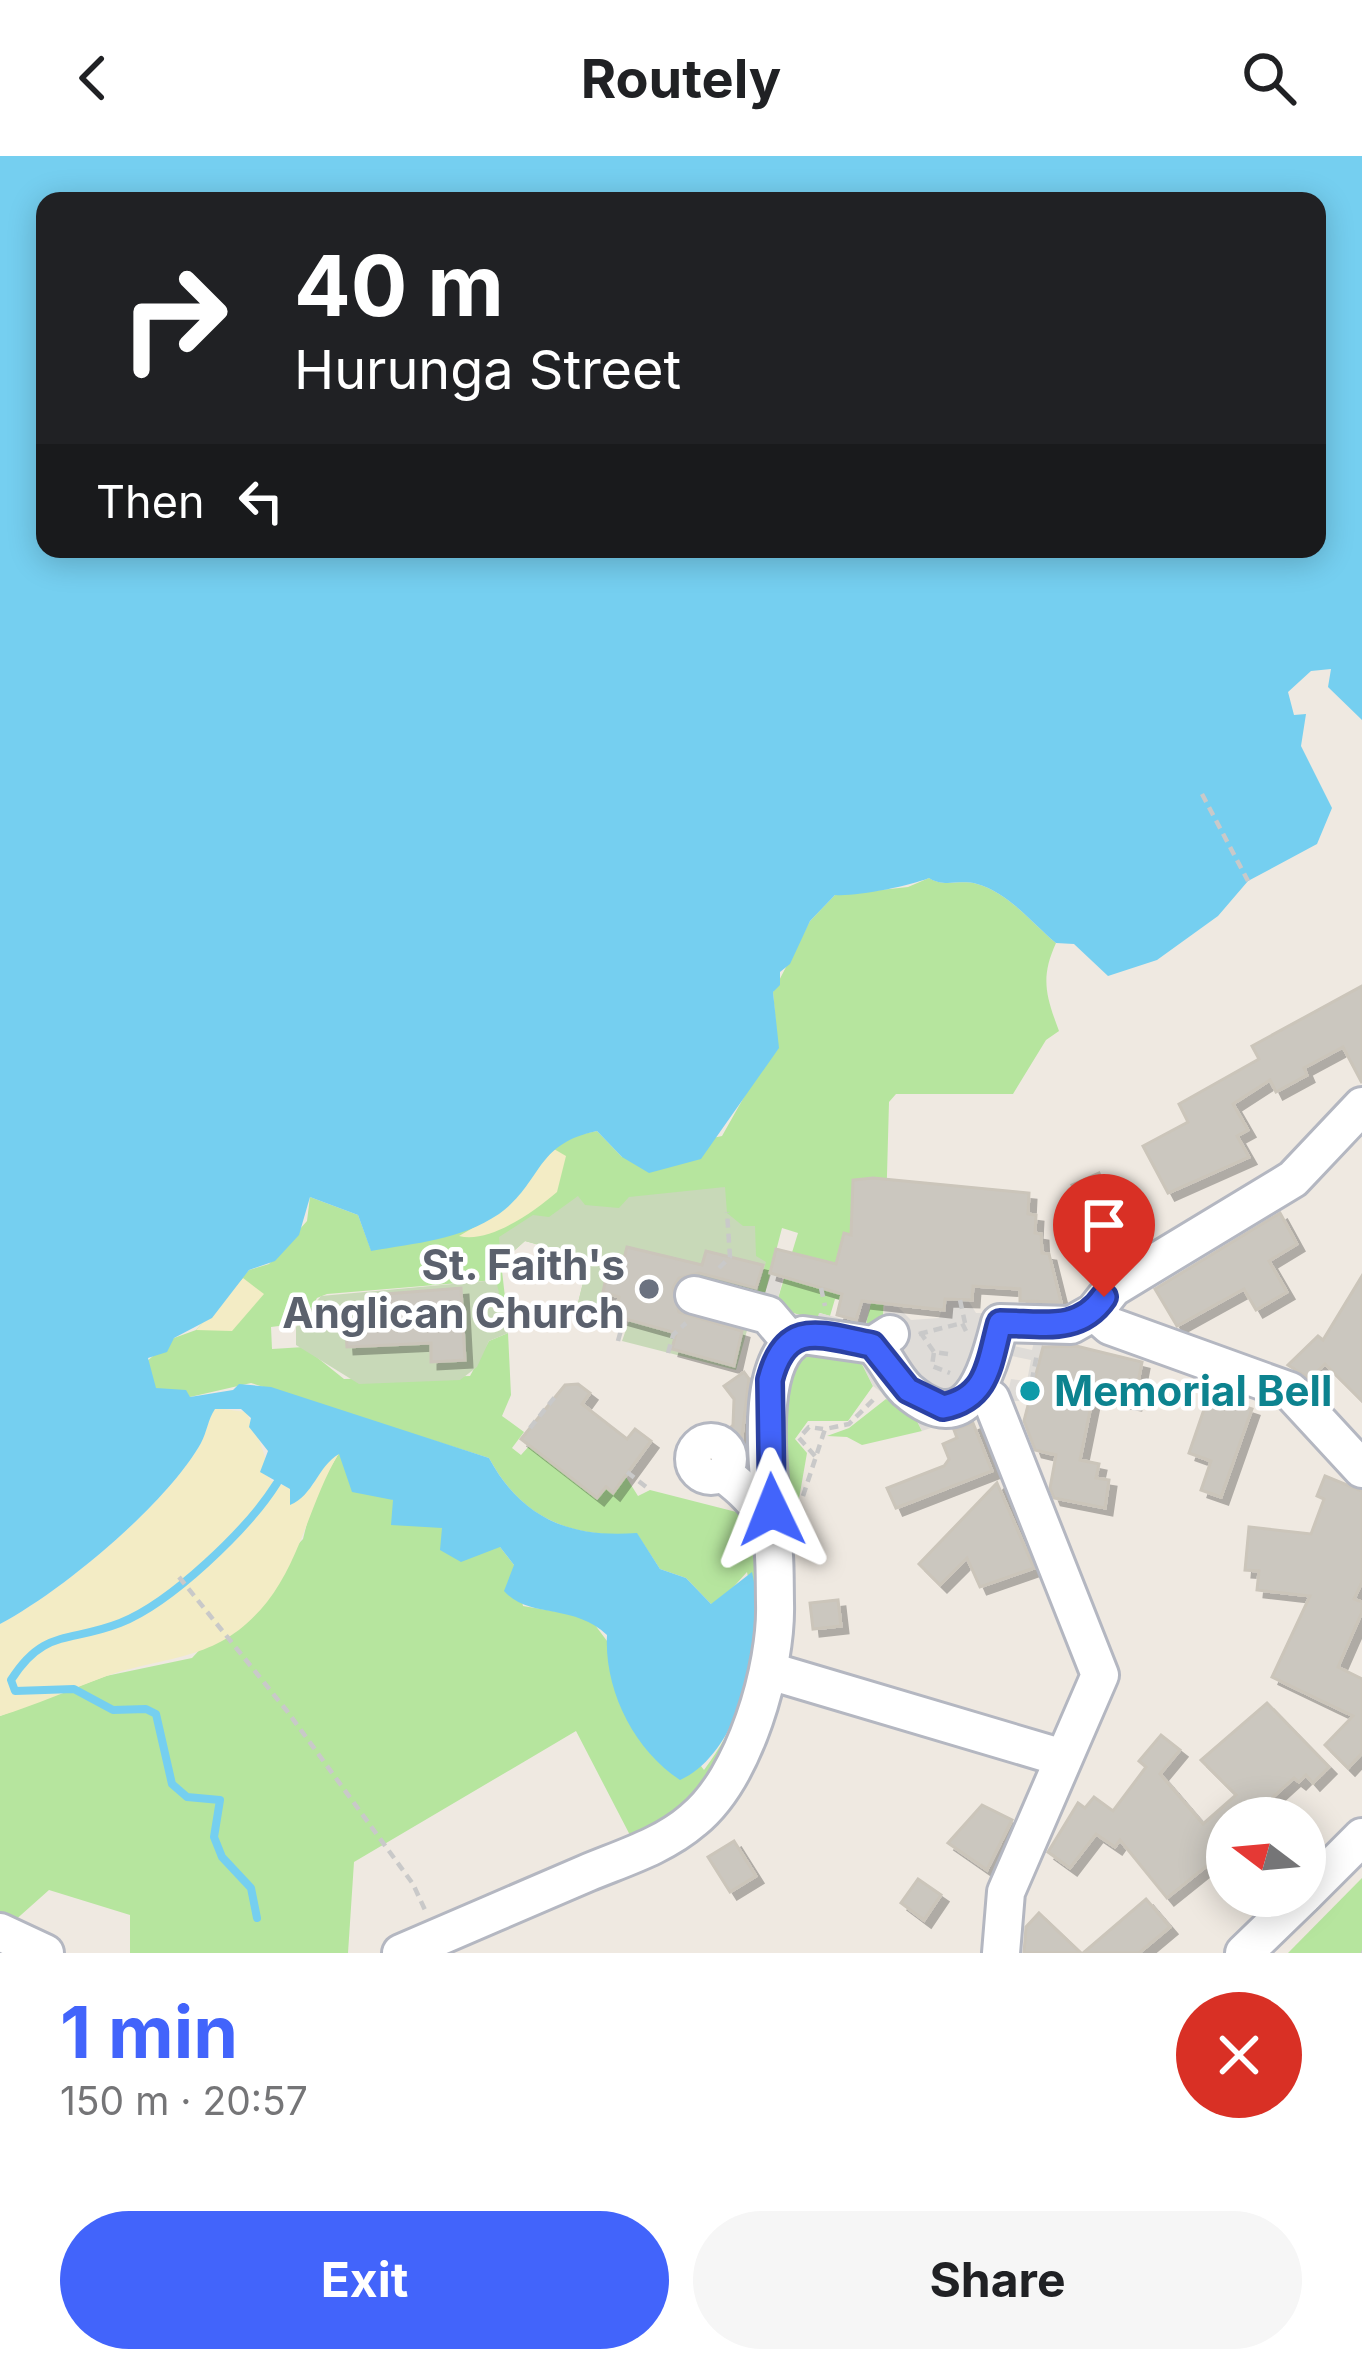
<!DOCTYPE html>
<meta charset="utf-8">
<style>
:root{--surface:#fff;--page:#f6f6f6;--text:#202124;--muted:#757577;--accent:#4264fb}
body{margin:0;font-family:Inter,sans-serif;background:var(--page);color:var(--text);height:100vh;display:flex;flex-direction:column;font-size:45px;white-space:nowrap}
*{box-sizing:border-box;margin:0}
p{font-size:39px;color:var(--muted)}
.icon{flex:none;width:66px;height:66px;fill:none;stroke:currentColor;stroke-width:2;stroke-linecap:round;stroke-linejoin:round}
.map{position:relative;height:1797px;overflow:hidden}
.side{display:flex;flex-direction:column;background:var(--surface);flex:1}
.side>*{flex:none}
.guide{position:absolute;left:36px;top:36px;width:1290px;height:366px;border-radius:24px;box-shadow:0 6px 30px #0003;background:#202124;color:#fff;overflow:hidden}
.needle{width:78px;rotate:286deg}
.tools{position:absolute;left:1206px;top:1641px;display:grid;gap:24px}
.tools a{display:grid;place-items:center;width:120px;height:120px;border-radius:50%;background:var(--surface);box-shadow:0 6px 30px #0003;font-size:60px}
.pin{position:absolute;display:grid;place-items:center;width:102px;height:102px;color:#fff;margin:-123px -51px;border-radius:50% 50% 50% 0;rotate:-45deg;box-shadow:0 0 12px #0007}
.pin .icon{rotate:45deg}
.me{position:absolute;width:132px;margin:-66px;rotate:358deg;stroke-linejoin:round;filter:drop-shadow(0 0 9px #0008)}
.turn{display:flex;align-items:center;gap:42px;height:252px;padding:0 60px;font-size:54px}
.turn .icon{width:156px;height:156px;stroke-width:2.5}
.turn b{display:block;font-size:84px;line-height:102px}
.then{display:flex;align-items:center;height:114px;padding:0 60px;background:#0003;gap:24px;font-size:45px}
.round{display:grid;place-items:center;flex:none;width:126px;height:126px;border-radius:63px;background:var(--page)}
.overview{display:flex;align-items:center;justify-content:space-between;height:204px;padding:0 60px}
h1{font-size:72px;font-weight:700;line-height:90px;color:var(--accent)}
.action{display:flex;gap:24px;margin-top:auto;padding:24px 60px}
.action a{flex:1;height:138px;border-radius:72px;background:var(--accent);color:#fff;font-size:48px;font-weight:700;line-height:138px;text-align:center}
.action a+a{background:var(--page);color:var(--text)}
header{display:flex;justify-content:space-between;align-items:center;height:156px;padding:0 60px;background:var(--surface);font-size:54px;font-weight:700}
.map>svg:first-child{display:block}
.green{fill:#b6e59e}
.sand{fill:#f3ecc5}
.cemetery{fill:#c8d9b8}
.plaza{fill:#dfdcd8}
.water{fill:#75cff0;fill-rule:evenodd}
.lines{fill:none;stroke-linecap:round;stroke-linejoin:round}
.stream{stroke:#75cff0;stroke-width:8}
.building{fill:#cbc7bf;stroke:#cbc5ba;stroke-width:3;filter:url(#shadow)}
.minor-casing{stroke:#b4b7c1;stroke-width:42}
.path{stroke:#c9c9c9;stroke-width:4.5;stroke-dasharray:9 6;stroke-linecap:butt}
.minor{stroke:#fff;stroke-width:36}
.route-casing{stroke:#2b41a3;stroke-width:30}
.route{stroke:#4264fb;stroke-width:21}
.worship-dot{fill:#6b7280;stroke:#fff;stroke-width:4.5}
.culture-dot{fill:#0f9aa8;stroke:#fff;stroke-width:4.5}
.labels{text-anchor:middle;stroke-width:9;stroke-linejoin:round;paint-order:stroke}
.worship-label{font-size:42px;font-weight:bold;fill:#5b616d;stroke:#fff;text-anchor:end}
.culture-label{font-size:42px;font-weight:bold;fill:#0d838f;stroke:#fff;text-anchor:start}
</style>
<header><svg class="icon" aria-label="back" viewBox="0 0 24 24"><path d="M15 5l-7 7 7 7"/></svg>Routely<svg class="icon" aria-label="search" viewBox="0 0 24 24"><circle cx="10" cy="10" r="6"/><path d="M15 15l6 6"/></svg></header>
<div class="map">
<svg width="1362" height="1797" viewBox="0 0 1362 1797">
<defs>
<filter id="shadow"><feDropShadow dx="7" dy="7" stdDeviation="0" flood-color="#0004"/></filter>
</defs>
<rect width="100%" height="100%" fill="#efe9e1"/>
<g class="green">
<path d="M929,722C945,732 959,723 977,728C1009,737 1032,767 1056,787C1040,822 1046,840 1059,875L1046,884L1013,938H896L889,946L883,1165L866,1168L871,1146L844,1078L836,1108L801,1099L817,1131L849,1134L846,1145L835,1143L830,1160L820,1157L818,1164L775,1152L798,1077L782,1072L762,1149L754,1148L765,1106L627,1092L622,1110L603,1109L601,1156L577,1151L589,1103L525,1085L501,1106L507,1159L497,1149L495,1124L327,1138L317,1142L303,1167L271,1171L272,1193L304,1191L344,1223L470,1220L489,1185L508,1177L511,1239L502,1260L524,1276L512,1292L521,1299L530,1289L614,1336L626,1321L638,1340L650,1334L752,1360L765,1500L704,1640L632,1683L576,1575L354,1706L348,1797H130V1759L49,1734L12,1767L0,1765V1560L106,1520L192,1502L303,1383L314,1339L339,1297L393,1344L442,1372L500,1391L514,1409L523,1450L589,1461L704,1614C749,1554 764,1487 747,1416L719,1447L711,1448L686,1422L660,1413L637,1378C570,1382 522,1363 489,1302L251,1227L190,1241L155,1232L146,1206L174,1182L196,1174L249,1114L269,1108L307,1065L310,1041L358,1059L371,1094L502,1055L563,982L597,975L622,1001L722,980L757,918L778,893L773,836L810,765L835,739L908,731Z"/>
<polygon points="804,1196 860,1204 873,1230 848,1265 808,1265 795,1283 807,1297 794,1371 785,1378 780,1233"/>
<polygon points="886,1243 915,1261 922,1275 862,1289 847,1281 827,1280 849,1272"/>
<polygon points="1362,1722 1362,1797 1288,1797"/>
</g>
<g class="sand">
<path d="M554,993L566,1000L557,1036C534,1056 489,1088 459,1080L502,1055Z"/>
<polygon points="243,1122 264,1138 232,1175 196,1174"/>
<path d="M215,1252L246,1256C257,1278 266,1297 270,1324L291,1333L313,1329L323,1307L339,1297C310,1345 302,1401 267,1446C218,1507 169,1498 104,1521C69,1534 36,1549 0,1560V1468C61,1436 167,1348 201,1287C207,1276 208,1263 215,1252Z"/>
</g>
<g class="cemetery">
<polygon points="725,1031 727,1057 743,1070 755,1070 756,1100 766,1106 736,1214 622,1185 629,1165 666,1174 669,1165 687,1159 696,1125 681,1118 684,1105 627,1092 622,1110 610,1109 601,1156 577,1151 589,1102 525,1085 501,1106 499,1081 533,1059 549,1061 578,1040 585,1049 619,1052 629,1041"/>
<polygon points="496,1124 508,1177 489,1185 477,1211 460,1224 359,1228 296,1189 296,1171 321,1140"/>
</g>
<polygon class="plaza" points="771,1118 783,1121 776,1152 817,1164 819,1157 859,1167 862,1145 871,1146 866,1168 876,1168 884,1163 885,1139 897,1140 897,1150 911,1164 939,1162 945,1143 968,1144 976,1157 1022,1158 1009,1189 1032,1194 1035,1182 1044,1184 1035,1245 1006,1245 1011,1223 1027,1225 1031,1204 1007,1199 998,1241 978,1256 922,1275 915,1261 873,1230 860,1204 814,1193 755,1224 764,1192 762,1149"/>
<path class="water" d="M0,0H1362V564L1328,531L1331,513L1311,515L1288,536L1294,559L1306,558L1301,590L1332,652L1317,688L1248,725L1218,760L1157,804L1108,820L1074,788L1056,787C1032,767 1009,737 977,728C959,723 944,732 929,722C910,730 854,741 835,739L810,765L790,808L780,816V829L773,836L779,892L701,1003L649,1017L622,1001L597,975C534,988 543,1026 499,1058C460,1084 416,1087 371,1095L358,1059L310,1041L299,1079L275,1105L249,1114L212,1162L174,1182L167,1196L148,1202L156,1232L186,1234L190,1241L233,1234L239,1228L271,1231L489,1302C522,1363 570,1382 637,1377L660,1413L686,1422L711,1448L752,1416C767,1478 743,1596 680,1624C634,1594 604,1534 607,1479C574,1447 529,1463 504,1435L514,1409L500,1391L461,1406L440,1394L442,1372L391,1369L393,1344L352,1336L339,1298C317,1311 314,1339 290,1349V1333L260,1316L268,1295L249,1271L251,1262L241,1253H215C208,1263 207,1276 201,1287C167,1348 61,1436 0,1468ZM45,45H1317V393H45Z"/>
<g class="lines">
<path class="stream" d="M257,1762L251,1732L222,1701L214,1681L220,1644L187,1641L172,1628L156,1558L146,1553L113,1554L74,1533L15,1535L11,1524C44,1472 69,1487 120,1467C171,1447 248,1373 277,1327"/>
</g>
<g class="building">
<polygon points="1362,830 1362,927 1343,891 1304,912 1307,919 1276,936 1270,924 1233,948 1248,974 1237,980 1249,1001 1168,1037 1143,990 1188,966 1179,948 1259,903 1252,890"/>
<polygon points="1099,1017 1118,1063 1091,1074 1072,1029"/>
<polygon points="873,1022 1029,1037 1028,1058 1036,1059 1035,1077 1041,1078 1042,1097 1049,1098 1061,1146 1020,1145 1020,1133 973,1130 972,1144 945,1143 944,1154 862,1145 856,1164 837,1159 842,1138 770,1117 776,1093 836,1108 844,1077 851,1079 853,1024"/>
<polygon points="1280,1057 1297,1088 1269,1105 1287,1136 1256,1154 1244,1133 1177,1170 1155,1133"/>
<polygon points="627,1091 702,1109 706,1095 763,1109 756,1132 699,1117 679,1122 673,1132 679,1156 742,1175 734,1210 672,1193 676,1177 615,1160 619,1141 603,1136 608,1113 622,1110"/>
<polygon points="1362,1120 1362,1245 1325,1208 1310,1223 1288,1209 1318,1180 1323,1184"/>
<polygon points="461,1132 465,1204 431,1206 431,1187 347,1191 345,1164 374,1160 373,1139"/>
<polygon points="1076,1190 1142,1206 1134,1247 1093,1240 1080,1304 1099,1308 1096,1322 1109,1324 1105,1352 1054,1342 1050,1332 1056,1299 1035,1294 1024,1265 1043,1191"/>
<polygon points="744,1216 749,1223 740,1297 721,1281 733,1269 734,1243 724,1230"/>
<polygon points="578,1228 590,1237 582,1248 627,1283 635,1273 651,1285 613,1337 606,1331 597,1342 521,1283 565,1229"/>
<polygon points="1209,1239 1252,1253 1221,1341 1201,1334 1211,1305 1189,1297"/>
<polygon points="973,1267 992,1315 896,1352 887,1332 944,1310 949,1303 943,1288 957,1282 954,1274"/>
<polygon points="1325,1320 1362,1335 1362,1426 1354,1443 1362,1446 1362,1456 1338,1511 1362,1523 1362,1597 1348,1612 1325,1589 1353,1560 1272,1521 1310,1440 1257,1434 1259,1415 1245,1414 1249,1371 1311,1378 1324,1343 1317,1340"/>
<polygon points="997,1327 1034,1412 980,1431 967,1402 940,1429 919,1408"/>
<polygon points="838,1444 841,1470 813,1473 810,1447"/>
<polygon points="1267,1547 1329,1611 1313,1627 1306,1619 1299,1626 1294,1622 1250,1662 1227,1662 1227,1719 1214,1704 1167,1742 1120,1684 1115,1691 1096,1678 1070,1712 1048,1696 1078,1647 1085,1652 1094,1641 1113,1655 1146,1611 1139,1605 1161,1579 1180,1594 1160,1618 1203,1668 1236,1639 1201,1604"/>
<polygon points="982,1649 1012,1664 987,1714 948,1687"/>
<polygon points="734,1685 756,1720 730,1736 708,1701"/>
<polygon points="918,1723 941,1739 924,1764 901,1747"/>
<polygon points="1146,1743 1170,1771 1139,1797 1083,1797"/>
<polygon points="1039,1757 1081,1797 1024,1797 1026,1771"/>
</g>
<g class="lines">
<g class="minor-casing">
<g id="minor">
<polyline points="694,1139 768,1159 790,1185"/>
<polyline points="1094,1156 1110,1170 1290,1235 1362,1313"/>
<path d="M873,1189C887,1202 893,1221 907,1234C970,1289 988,1212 1000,1167L1071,1169L1094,1156L1113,1132L1293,1023L1362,950"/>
<polyline points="991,1243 1100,1519 1006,1736 1001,1797"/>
<circle cx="711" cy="1303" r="17"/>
<path d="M773,1371C770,1321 750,1201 803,1179L873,1189L890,1178"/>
<polyline points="770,1515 1063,1602"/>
<polyline points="1305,1738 1362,1681"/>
<polyline points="0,1776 45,1797"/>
<path d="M401,1797C463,1770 525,1744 587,1717C623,1702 663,1690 693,1664C745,1622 777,1511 775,1447C774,1384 779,1359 725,1319"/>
<polyline points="1244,1797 1303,1740"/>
</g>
</g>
<g class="path">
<polyline points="1202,638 1248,725"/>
<polyline points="719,1112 730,1101 727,1056"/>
<polyline points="821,1132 825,1150"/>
<polyline points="960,1144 965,1167"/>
<polyline points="920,1176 934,1196"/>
<polyline points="919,1178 962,1167 966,1175"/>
<polyline points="618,1185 624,1163"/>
<polyline points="668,1197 673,1179 686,1167"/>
<polyline points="948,1198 934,1196 932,1210 950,1217"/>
<polyline points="1020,1227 1031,1229 1037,1198"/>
<polyline points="530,1272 558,1237"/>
<polyline points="815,1300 799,1282 809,1271 823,1273"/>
<polyline points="627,1316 650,1334"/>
<polyline points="803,1340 825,1273 849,1268 876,1241"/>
<polyline points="179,1421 287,1555 413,1728 425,1754"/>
<polyline points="1361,1797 1362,1797"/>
</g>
<use href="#minor" class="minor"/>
</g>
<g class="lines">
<g class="route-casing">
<path id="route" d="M772,1354L770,1224C786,1161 823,1180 872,1189L908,1234L943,1251C989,1242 989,1206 1000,1167C1040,1167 1079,1178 1104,1141"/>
</g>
<use href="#route" class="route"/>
</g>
<circle class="worship-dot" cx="649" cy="1133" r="12"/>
<circle class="culture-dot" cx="1030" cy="1235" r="12"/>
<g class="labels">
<g class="worship-label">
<text x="625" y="1124">St. Faith's<tspan x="625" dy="48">Anglican Church</tspan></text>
</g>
<g class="culture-label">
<text x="1054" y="1250">Memorial Bell</text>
</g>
</g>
</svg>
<div class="tools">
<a><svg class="needle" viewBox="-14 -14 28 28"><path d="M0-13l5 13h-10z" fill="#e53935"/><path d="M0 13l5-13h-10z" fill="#757577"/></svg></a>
</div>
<div class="pin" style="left:1104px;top:1141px;background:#d93025"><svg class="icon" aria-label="arrive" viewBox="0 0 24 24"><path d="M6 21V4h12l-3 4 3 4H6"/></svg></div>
<svg class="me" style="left:772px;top:1354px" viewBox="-20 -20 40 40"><path d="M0-17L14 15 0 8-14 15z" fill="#4264fb" stroke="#fff" stroke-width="4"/></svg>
<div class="guide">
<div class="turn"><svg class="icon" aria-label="right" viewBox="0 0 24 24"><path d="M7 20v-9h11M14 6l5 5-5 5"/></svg><div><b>40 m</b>Hurunga Street</div></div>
<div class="then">Then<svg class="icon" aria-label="left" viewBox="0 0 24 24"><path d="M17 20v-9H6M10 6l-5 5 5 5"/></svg></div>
</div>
</div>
<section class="side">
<div class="overview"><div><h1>1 min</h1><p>150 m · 20:57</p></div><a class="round" style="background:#d93025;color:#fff"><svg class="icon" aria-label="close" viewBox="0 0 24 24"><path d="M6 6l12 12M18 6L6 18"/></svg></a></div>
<div class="action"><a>Exit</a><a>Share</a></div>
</section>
